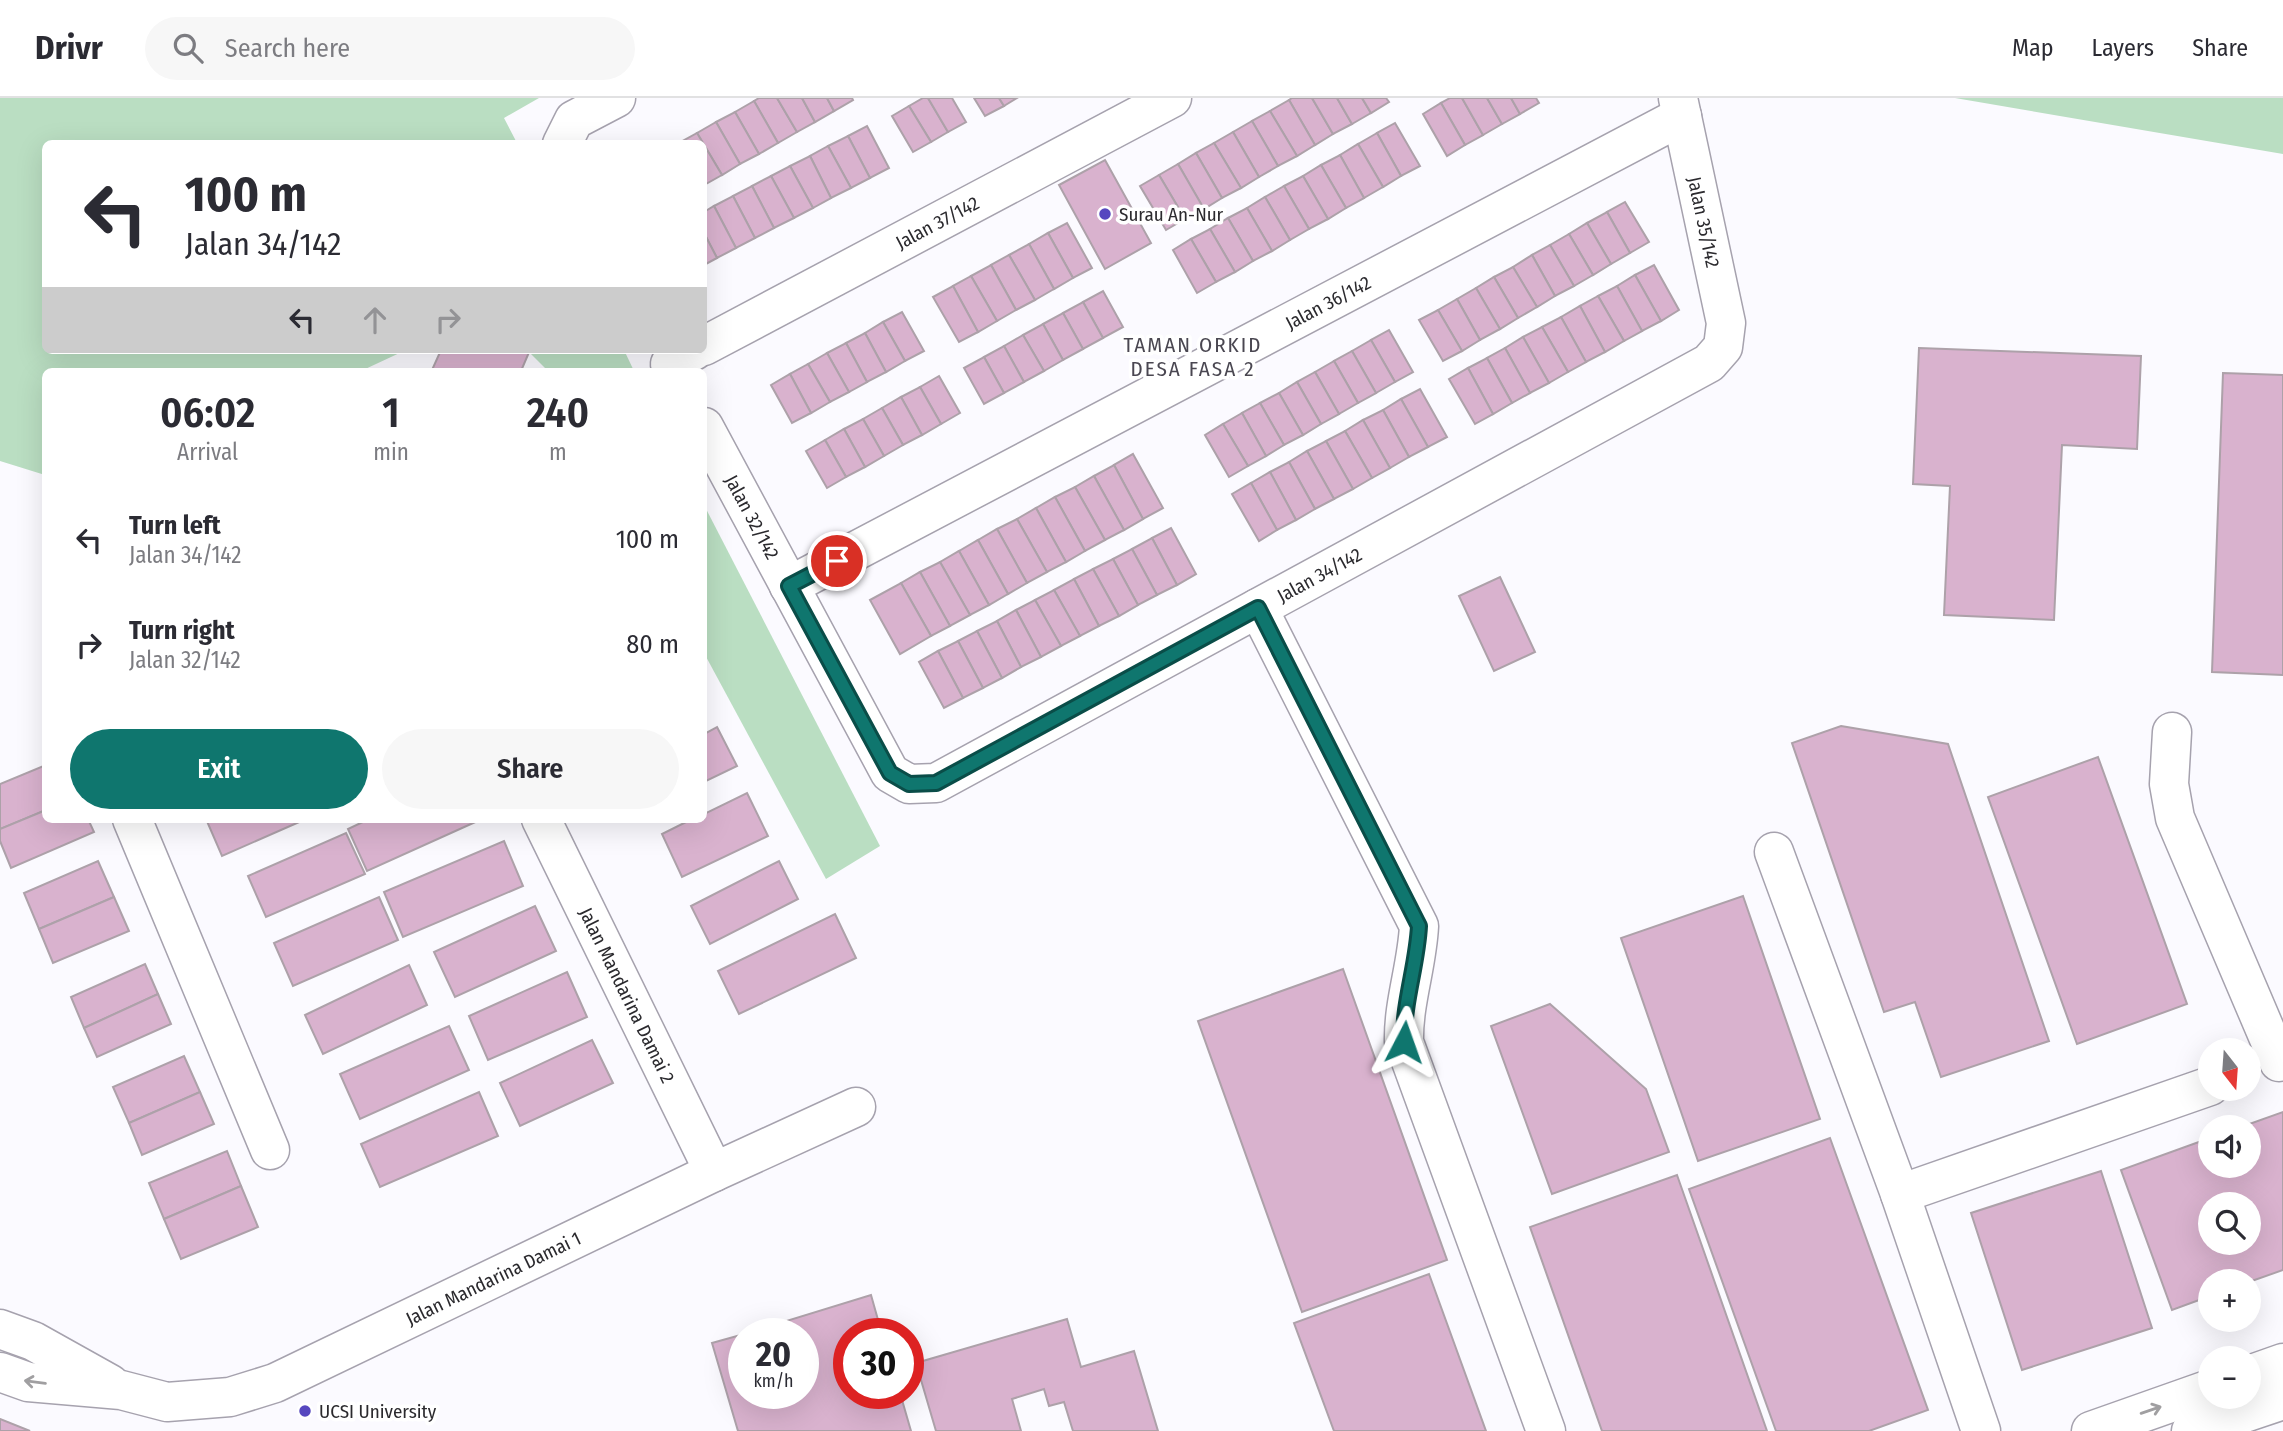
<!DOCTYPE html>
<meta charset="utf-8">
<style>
:root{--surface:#fff;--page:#f7f7f7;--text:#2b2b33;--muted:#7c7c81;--line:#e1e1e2;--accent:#0f766e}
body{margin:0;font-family:"Fira Sans Condensed",sans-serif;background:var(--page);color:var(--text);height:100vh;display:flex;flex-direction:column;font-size:26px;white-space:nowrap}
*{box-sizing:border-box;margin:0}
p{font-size:23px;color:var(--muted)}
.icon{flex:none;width:38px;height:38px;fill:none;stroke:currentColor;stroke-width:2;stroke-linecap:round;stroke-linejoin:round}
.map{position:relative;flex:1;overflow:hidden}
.side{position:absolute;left:42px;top:270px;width:665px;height:455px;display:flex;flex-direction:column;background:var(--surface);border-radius:10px;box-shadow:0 7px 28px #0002}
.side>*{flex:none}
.guide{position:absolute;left:42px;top:42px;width:665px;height:214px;border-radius:10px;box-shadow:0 7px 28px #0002;background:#fff;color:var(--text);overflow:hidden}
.needle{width:46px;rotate:163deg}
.controls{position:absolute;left:2198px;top:940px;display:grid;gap:14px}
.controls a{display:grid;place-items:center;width:63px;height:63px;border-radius:50%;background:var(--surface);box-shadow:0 7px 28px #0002;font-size:35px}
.speed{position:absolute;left:728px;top:1220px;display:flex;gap:14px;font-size:35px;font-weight:700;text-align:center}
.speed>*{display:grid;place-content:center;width:91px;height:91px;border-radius:50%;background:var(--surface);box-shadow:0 7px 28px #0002;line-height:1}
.speed small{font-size:18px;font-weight:400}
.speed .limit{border:10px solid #d22;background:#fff;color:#111}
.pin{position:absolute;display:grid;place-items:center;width:60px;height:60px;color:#fff;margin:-30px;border:4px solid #fff;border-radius:50%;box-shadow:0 2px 7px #0007}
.me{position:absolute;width:77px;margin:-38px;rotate:4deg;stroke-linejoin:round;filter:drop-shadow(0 0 5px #0008)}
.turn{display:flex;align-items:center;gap:24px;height:147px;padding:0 28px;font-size:32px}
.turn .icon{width:91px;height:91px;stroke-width:2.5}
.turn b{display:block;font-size:49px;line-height:60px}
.lanes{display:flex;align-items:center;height:66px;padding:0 28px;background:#0003;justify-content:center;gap:35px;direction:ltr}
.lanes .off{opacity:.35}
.eta{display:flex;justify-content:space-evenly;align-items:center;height:119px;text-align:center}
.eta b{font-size:42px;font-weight:600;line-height:49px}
.primary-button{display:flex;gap:14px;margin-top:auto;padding:14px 28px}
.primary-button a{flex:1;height:80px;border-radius:42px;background:var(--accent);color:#fff;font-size:28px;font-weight:600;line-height:80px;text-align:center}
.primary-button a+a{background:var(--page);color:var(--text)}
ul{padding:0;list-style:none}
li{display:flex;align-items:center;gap:21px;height:105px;padding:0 28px}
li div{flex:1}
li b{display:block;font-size:26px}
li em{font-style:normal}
header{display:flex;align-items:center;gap:42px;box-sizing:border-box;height:98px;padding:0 35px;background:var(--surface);border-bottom:2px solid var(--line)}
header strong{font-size:33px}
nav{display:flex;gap:38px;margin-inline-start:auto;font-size:24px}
.search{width:490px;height:63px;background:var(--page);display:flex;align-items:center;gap:18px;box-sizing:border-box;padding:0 24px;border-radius:38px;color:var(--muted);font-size:26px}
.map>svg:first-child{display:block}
.green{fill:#badec2}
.building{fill:#d9b2ce;stroke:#ada1a9;stroke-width:2;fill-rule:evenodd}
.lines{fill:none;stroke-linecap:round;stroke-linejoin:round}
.minor-casing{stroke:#a6a2ae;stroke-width:41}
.major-casing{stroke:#a6a2ae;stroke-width:41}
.highway-casing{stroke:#a6a2ae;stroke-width:41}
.minor{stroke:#fff;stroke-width:38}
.major{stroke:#fff;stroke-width:38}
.highway{stroke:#fff;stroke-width:38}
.oneway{stroke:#a09fa1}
.route-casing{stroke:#0a4d48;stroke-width:18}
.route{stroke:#0f766e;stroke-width:12}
.poi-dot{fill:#5647bf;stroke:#fff;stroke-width:2.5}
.labels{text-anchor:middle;stroke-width:7;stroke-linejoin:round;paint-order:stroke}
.poi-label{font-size:19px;fill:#2b2a2e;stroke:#fff;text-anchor:start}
.street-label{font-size:19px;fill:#2b2a2e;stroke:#fff}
.neighbourhood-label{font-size:21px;letter-spacing:2px;fill:#4a4751;stroke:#fff}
</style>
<header>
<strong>Drivr</strong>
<div class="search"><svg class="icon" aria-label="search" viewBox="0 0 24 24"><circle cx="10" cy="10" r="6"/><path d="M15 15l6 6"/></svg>Search here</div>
<nav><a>Map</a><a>Layers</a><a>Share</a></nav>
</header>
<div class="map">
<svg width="2283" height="1333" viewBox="0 0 2283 1333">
<rect width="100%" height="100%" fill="#fbfaff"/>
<g class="green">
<polygon points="0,0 539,0 504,20 517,45 46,46 46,252 406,252 361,273 46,273 45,377 0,363"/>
<polygon points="1955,0 2283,0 2283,56"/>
<polygon points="527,252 624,252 634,273 548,273"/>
<polygon points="704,407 880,748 826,781 704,555"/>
</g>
<g class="building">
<polygon points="759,0 777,0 797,34 778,45 754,3"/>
<polygon points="777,0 802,0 815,24 797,34"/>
<polygon points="802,0 827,0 834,13 815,24"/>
<polygon points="827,0 852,0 853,2 834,13"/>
<polygon points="923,0 928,0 948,34 931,44 909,8"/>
<polygon points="928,0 952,0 966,24 948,34"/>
<polygon points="974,0 999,0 1004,8 985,18"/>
<polygon points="999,0 1017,0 1004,8"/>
<polygon points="1292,0 1312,0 1333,36 1315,47 1289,2"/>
<polygon points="1312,0 1337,0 1352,26 1333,36"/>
<polygon points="1337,0 1362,0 1371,15 1352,26"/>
<polygon points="1362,0 1386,0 1389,4 1371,15"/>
<polygon points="1450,0 1462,0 1483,37 1465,47 1441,5"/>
<polygon points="1462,0 1487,0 1502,26 1483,37"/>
<polygon points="1487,0 1511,0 1520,16 1502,26"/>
<polygon points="1511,0 1536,0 1539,5 1520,16"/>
<polygon points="1289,2 1315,47 1297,58 1270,13"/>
<polygon points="754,3 778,45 759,56 735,14"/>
<polygon points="1441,5 1465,47 1447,58 1423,16"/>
<polygon points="909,8 931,44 913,54 892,18"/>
<polygon points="1270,13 1297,58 1278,68 1252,23"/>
<polygon points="735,14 759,56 740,66 716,24"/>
<polygon points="1252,23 1278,68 1259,79 1233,34"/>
<polygon points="716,24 740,66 722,77 697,35"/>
<polygon points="1395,25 1420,68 1401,78 1377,35"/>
<polygon points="867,28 889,70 870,80 848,38"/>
<polygon points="1233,34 1259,79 1241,90 1214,45"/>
<polygon points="697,35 722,77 704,87 704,46 679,45"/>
<polygon points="1377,35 1401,78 1383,89 1358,46"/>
<polygon points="848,38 870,80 851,90 828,48"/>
<polygon points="1214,45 1241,90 1222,100 1196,55"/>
<polygon points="1358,46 1383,89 1364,100 1340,57"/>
<polygon points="828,48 851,90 831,100 810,58"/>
<polygon points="1196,55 1222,100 1204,111 1178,66"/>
<polygon points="1340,57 1364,100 1346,110 1321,67"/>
<polygon points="810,58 831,100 813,110 790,68"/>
<polygon points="1105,62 1151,145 1105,171 1059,87"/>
<polygon points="1178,66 1204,111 1185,121 1159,77"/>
<polygon points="1321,67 1346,110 1328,121 1303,78"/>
<polygon points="790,68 813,110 794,120 771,78"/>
<polygon points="1159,77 1185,121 1166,132 1140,88"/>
<polygon points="771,78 794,120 774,130 752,88"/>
<polygon points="1303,78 1328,121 1309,131 1284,88"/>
<polygon points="752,88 774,130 755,140 733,98"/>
<polygon points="1284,88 1309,131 1290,142 1265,99"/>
<polygon points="733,98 755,140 736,150 714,108"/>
<polygon points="1265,99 1290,142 1272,153 1247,110"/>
<polygon points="1625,104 1649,144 1630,155 1607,114"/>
<polygon points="714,108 736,150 717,160 704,135 704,114"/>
<polygon points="1247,110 1272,153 1253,163 1228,120"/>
<polygon points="1607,114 1630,155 1611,166 1587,125"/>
<polygon points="1228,120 1253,163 1235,174 1210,131"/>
<polygon points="1067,125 1092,170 1073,180 1048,135"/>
<polygon points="1587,125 1611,166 1593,177 1569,136"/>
<polygon points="1210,131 1235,174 1216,184 1191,141"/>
<polygon points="704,135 717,160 704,167"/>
<polygon points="1048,135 1073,180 1054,191 1029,146"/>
<polygon points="1569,136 1593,177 1574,188 1550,147"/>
<polygon points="1191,141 1216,184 1197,195 1173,152"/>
<polygon points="1029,146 1054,191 1035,202 1009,157"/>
<polygon points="1550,147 1574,188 1555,198 1532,157"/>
<polygon points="1009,157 1035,202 1016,212 991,167"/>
<polygon points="1532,157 1555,198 1537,209 1513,169"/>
<polygon points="991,167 1016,212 997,223 971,178"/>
<polygon points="1654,167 1679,212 1661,223 1635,177"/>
<polygon points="1513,169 1537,209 1518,220 1494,179"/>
<polygon points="1635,177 1661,223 1642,233 1617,188"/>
<polygon points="971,178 997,223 978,234 953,188"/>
<polygon points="1494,179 1518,220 1500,231 1476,190"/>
<polygon points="953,188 978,234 959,244 933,199"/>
<polygon points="1617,188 1642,233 1624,243 1598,198"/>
<polygon points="1476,190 1500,231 1480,242 1457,201"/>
<polygon points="1103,193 1123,229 1103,240 1083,204"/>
<polygon points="1598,198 1624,243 1605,254 1580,208"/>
<polygon points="1457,201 1480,242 1462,253 1438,212"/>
<polygon points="1083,204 1103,240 1083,251 1063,215"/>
<polygon points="1580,208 1605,254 1586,264 1561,219"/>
<polygon points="1438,212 1462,253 1443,263 1419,222"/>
<polygon points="902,214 924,253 905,263 883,224"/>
<polygon points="1063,215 1083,251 1063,262 1043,226"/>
<polygon points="1561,219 1586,264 1568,274 1542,229"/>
<polygon points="883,224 905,263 886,274 865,235"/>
<polygon points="1043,226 1063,262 1044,273 1023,237"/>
<polygon points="1542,229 1568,274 1549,285 1523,239"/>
<polygon points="1389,232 1413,274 1395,284 1371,242"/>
<polygon points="865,235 886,274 867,284 846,245"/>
<polygon points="1023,237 1044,273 1024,284 1004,248"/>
<polygon points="1523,239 1549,285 1530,295 1505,250"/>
<polygon points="1371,242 1395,284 1376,295 1352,253"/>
<polygon points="846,245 867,284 849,294 827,255"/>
<polygon points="1004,248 1024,284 1004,295 984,259"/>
<polygon points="1505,250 1530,295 1512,305 1487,260"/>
<polygon points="1919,250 2141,258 2137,351 2062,347 2054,522 1944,517 1950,388 1913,386"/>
<polygon points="441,252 530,252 521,273 434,273 432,272"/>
<polygon points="1352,253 1376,295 1358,305 1334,263"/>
<polygon points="827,255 849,294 830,304 808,266"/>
<polygon points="984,259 1004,295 984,306 964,270"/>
<polygon points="1487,260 1512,305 1493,316 1468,270"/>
<polygon points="1334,263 1358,305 1339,316 1315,274"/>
<polygon points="808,266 830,304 811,315 790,276"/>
<polygon points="1468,270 1493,316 1475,326 1449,281"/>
<polygon points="1315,274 1339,316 1321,326 1297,284"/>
<polygon points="2223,275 2283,277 2283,577 2212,574"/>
<polygon points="790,276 811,315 792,325 771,287"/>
<polygon points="939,278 960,315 941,326 920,289"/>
<polygon points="1297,284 1321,326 1303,337 1279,295"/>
<polygon points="920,289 941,326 922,337 901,299"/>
<polygon points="1420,291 1447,339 1428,349 1401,301"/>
<polygon points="1279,295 1303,337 1284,347 1260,305"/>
<polygon points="901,299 922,337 903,347 882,310"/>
<polygon points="1401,301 1428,349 1409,359 1383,312"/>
<polygon points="1260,305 1284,347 1266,358 1242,315"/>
<polygon points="882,310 903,347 884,358 863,321"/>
<polygon points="1383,312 1409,359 1390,370 1363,322"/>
<polygon points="1242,315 1266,358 1248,368 1223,326"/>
<polygon points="863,321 884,358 865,369 844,331"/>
<polygon points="1363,322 1390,370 1372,380 1345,333"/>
<polygon points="1223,326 1248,368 1229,379 1205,337"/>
<polygon points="844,331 865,369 846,379 825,342"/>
<polygon points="1345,333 1372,380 1353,391 1326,343"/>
<polygon points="825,342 846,379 827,390 806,353"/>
<polygon points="1326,343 1353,391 1334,401 1307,353"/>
<polygon points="1307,353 1334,401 1315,411 1289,364"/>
<polygon points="1133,356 1163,410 1143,421 1114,367"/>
<polygon points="1289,364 1315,411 1296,422 1270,374"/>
<polygon points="1114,367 1143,421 1124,432 1094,378"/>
<polygon points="1270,374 1296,422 1277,432 1251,385"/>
<polygon points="1094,378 1124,432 1105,442 1075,389"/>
<polygon points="1251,385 1277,432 1259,443 1232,396"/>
<polygon points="1075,389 1105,442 1085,453 1055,399"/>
<polygon points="1055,399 1085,453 1066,464 1036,410"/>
<polygon points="1036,410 1066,464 1047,474 1017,421"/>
<polygon points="1017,421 1047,474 1027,485 997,431"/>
<polygon points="1171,430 1196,476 1177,487 1152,440"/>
<polygon points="997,431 1027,485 1008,496 978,442"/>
<polygon points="1152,440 1177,487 1157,497 1132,451"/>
<polygon points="978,442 1008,496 989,507 959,453"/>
<polygon points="1132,451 1157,497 1138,507 1113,461"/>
<polygon points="959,453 989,507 970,517 940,464"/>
<polygon points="1113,461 1138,507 1119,518 1093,471"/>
<polygon points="940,464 970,517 950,528 920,474"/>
<polygon points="1093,471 1119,518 1099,528 1074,481"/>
<polygon points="920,474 950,528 931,538 901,485"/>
<polygon points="1500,479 1535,554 1494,573 1459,498"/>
<polygon points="1074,481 1099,528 1080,538 1054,492"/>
<polygon points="901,485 931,538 900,556 870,502"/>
<polygon points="1054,492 1080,538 1061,548 1035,502"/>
<polygon points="1035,502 1061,548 1041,559 1016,512"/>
<polygon points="1016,512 1041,559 1021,569 997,523"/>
<polygon points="997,523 1021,569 1002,580 977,533"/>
<polygon points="977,533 1002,580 983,590 958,543"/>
<polygon points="958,543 983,590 963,600 938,553"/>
<polygon points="938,553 963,600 944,610 919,564"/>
<polygon points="1841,628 1948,646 2049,943 1941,979 1915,904 1884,914 1792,645"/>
<polygon points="717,629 737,668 704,684 704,636"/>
<polygon points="2098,659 2187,906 2077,946 1988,699"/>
<polygon points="46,667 46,712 0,731 0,686"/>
<polygon points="747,695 768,738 682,779 662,736 692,721 704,721 704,716"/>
<polygon points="46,712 46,721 88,721 94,734 11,770 0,743 0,731"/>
<polygon points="206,721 306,721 222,758"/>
<polygon points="369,721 482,721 367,773 348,731"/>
<polygon points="346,735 365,776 266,819 248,778"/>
<polygon points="504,743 523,788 403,839 384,794"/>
<polygon points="98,763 114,799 39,831 24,795"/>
<polygon points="779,763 798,801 710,846 691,808"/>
<polygon points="1743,798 1820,1021 1698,1063 1621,840"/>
<polygon points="114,799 129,833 53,865 39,831"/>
<polygon points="379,799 398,842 293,888 274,845"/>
<polygon points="535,808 556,853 455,899 434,854"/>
<polygon points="835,816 856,860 739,916 718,873"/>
<polygon points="145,866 158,896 84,930 71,899"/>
<polygon points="409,867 427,907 323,956 305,917"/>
<polygon points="1343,871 1447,1162 1302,1214 1198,923"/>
<polygon points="567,874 587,919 488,962 469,918"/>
<polygon points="158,896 171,926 97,959 84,930"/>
<polygon points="1550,906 1646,991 1669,1054 1552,1096 1491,928"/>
<polygon points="449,928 469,972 360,1021 340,976"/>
<polygon points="592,942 613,985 520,1028 500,985"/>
<polygon points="184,958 200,994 129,1025 113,989"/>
<polygon points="200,994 214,1026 142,1057 129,1025"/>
<polygon points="479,994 498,1038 380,1089 361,1046"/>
<path d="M2283,1014V1172L2249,1184L2210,1183V1198L2172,1212L2121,1072L2210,1040V1068H2249V1029H2241ZM2210,1106H2249V1144H2210Z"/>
<polygon points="1830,1040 1928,1312 1869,1333 1776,1333 1689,1091"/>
<polygon points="227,1053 241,1088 164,1121 149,1085"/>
<polygon points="2101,1073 2152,1230 2022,1272 1971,1115"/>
<polygon points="1677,1077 1767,1333 1602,1333 1530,1129"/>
<polygon points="241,1088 258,1129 181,1161 164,1121"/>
<polygon points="1429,1176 1486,1333 1334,1333 1294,1225"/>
<polygon points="871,1197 882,1236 849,1236 849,1295 900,1295 911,1333 738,1333 712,1245 744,1236 744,1295 803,1295 803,1236 744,1236"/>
<polygon points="1067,1221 1081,1269 1134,1253 1158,1333 1073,1333 1064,1304 1049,1308 1044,1291 1012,1301 1021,1333 936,1333 916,1265"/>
<polygon points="0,1321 30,1333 0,1333"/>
</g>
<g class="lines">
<g class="minor-casing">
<g id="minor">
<polyline points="562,46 574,22 616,0"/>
<path id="s1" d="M704,248L1172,0"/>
<polyline points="670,266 695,252"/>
<path id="s2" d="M704,329L890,675L909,686L936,685L1709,265L1723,249L1726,225L1678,0"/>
<path id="s3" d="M789,488L1682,18"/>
<path d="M1258,510L1419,828C1417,868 1403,905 1404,944L1546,1333"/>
<polyline points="2172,634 2169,686 2175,720 2279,964"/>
<polyline points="132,721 270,1052"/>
<path id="s4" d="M541,721L714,1074"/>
<polyline points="1774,754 1900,1096 1981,1333"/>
<polyline points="1900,1096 2210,988"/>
<polyline points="0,1231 33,1243 110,1286"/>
<path id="s5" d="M0,1274L28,1284L121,1292L167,1304L230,1299L275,1285L714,1074L856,1009"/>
</g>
</g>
<g class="major-casing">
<g id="major">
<polyline points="2249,1277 2283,1265"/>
<polyline points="2091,1333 2210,1291"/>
</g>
</g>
<g class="highway-casing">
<polyline id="highway" points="2191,1333 2283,1302"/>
</g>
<use href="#minor" class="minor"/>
<use href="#major" class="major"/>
<use href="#highway" class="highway"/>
</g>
<defs><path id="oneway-shaft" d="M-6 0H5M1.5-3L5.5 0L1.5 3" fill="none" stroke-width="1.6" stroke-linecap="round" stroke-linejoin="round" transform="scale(1.75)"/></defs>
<g class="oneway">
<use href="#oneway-shaft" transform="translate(35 1284) rotate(-173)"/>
<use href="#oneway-shaft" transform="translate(2151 1312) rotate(-19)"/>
</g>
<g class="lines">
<g class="route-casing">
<path id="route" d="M837,463L789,488L890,675L909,686L936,685L1258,510L1419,828C1417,867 1403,905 1404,944"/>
</g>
<use href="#route" class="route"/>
</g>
<g class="poi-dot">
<circle cx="1105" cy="116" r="7"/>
<circle cx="305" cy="1313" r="7"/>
</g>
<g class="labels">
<g class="poi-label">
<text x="1119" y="123">Surau An-Nur</text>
<text x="319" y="1320">UCSI University</text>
</g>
<g class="street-label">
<text dy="7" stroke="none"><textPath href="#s1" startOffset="264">Jalan 37/142</textPath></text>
<text transform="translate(1704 124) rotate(78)" y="7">Jalan 35/142</text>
<text dy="7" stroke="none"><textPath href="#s3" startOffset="609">Jalan 36/142</textPath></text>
<text dy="7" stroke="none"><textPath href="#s2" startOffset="102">Jalan 32/142</textPath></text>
<text dy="7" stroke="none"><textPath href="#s2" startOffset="878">Jalan 34/142</textPath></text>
<text dy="7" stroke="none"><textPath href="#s4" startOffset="196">Jalan Mandarina Damai 2</textPath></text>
<text dy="7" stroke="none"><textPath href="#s5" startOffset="523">Jalan Mandarina Damai 1</textPath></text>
</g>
<g class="neighbourhood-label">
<text x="1193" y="254">TAMAN ORKID<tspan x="1193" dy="24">DESA FASA 2</tspan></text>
</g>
</g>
</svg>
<div class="controls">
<a><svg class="needle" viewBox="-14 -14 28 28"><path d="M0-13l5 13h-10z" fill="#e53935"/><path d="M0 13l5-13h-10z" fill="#7c7c81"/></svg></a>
<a><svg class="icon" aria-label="sound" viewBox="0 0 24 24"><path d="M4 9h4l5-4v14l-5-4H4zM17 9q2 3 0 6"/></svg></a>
<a><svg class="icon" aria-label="search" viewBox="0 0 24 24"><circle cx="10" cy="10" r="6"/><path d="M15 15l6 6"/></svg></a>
<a>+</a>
<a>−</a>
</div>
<div class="speed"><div>20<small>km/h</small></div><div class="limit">30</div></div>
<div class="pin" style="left:837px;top:463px;background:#d93025"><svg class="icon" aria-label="arrive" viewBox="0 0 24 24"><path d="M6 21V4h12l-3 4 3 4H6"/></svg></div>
<svg class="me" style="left:1404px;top:944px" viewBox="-20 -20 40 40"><path d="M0-17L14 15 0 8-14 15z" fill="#0f766e" stroke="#fff" stroke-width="4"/></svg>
<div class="guide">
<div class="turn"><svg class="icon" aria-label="left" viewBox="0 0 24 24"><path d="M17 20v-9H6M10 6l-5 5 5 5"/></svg><div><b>100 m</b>Jalan 34/142</div></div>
<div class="lanes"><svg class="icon" aria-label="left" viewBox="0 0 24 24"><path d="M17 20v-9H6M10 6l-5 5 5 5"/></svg><svg class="icon off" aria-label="ahead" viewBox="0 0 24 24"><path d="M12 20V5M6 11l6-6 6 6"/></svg><svg class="icon off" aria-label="right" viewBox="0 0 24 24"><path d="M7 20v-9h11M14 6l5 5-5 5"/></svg></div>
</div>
<section class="side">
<div class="eta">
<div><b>06:02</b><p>Arrival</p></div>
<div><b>1</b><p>min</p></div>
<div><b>240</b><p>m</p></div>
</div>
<ul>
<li><svg class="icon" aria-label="left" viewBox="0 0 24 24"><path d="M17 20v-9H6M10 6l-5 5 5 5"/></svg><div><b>Turn left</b><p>Jalan 34/142</p></div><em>100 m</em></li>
<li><svg class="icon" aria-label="right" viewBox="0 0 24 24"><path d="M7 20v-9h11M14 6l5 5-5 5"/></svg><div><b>Turn right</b><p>Jalan 32/142</p></div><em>80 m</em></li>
</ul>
<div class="primary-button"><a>Exit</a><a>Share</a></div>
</section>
</div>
